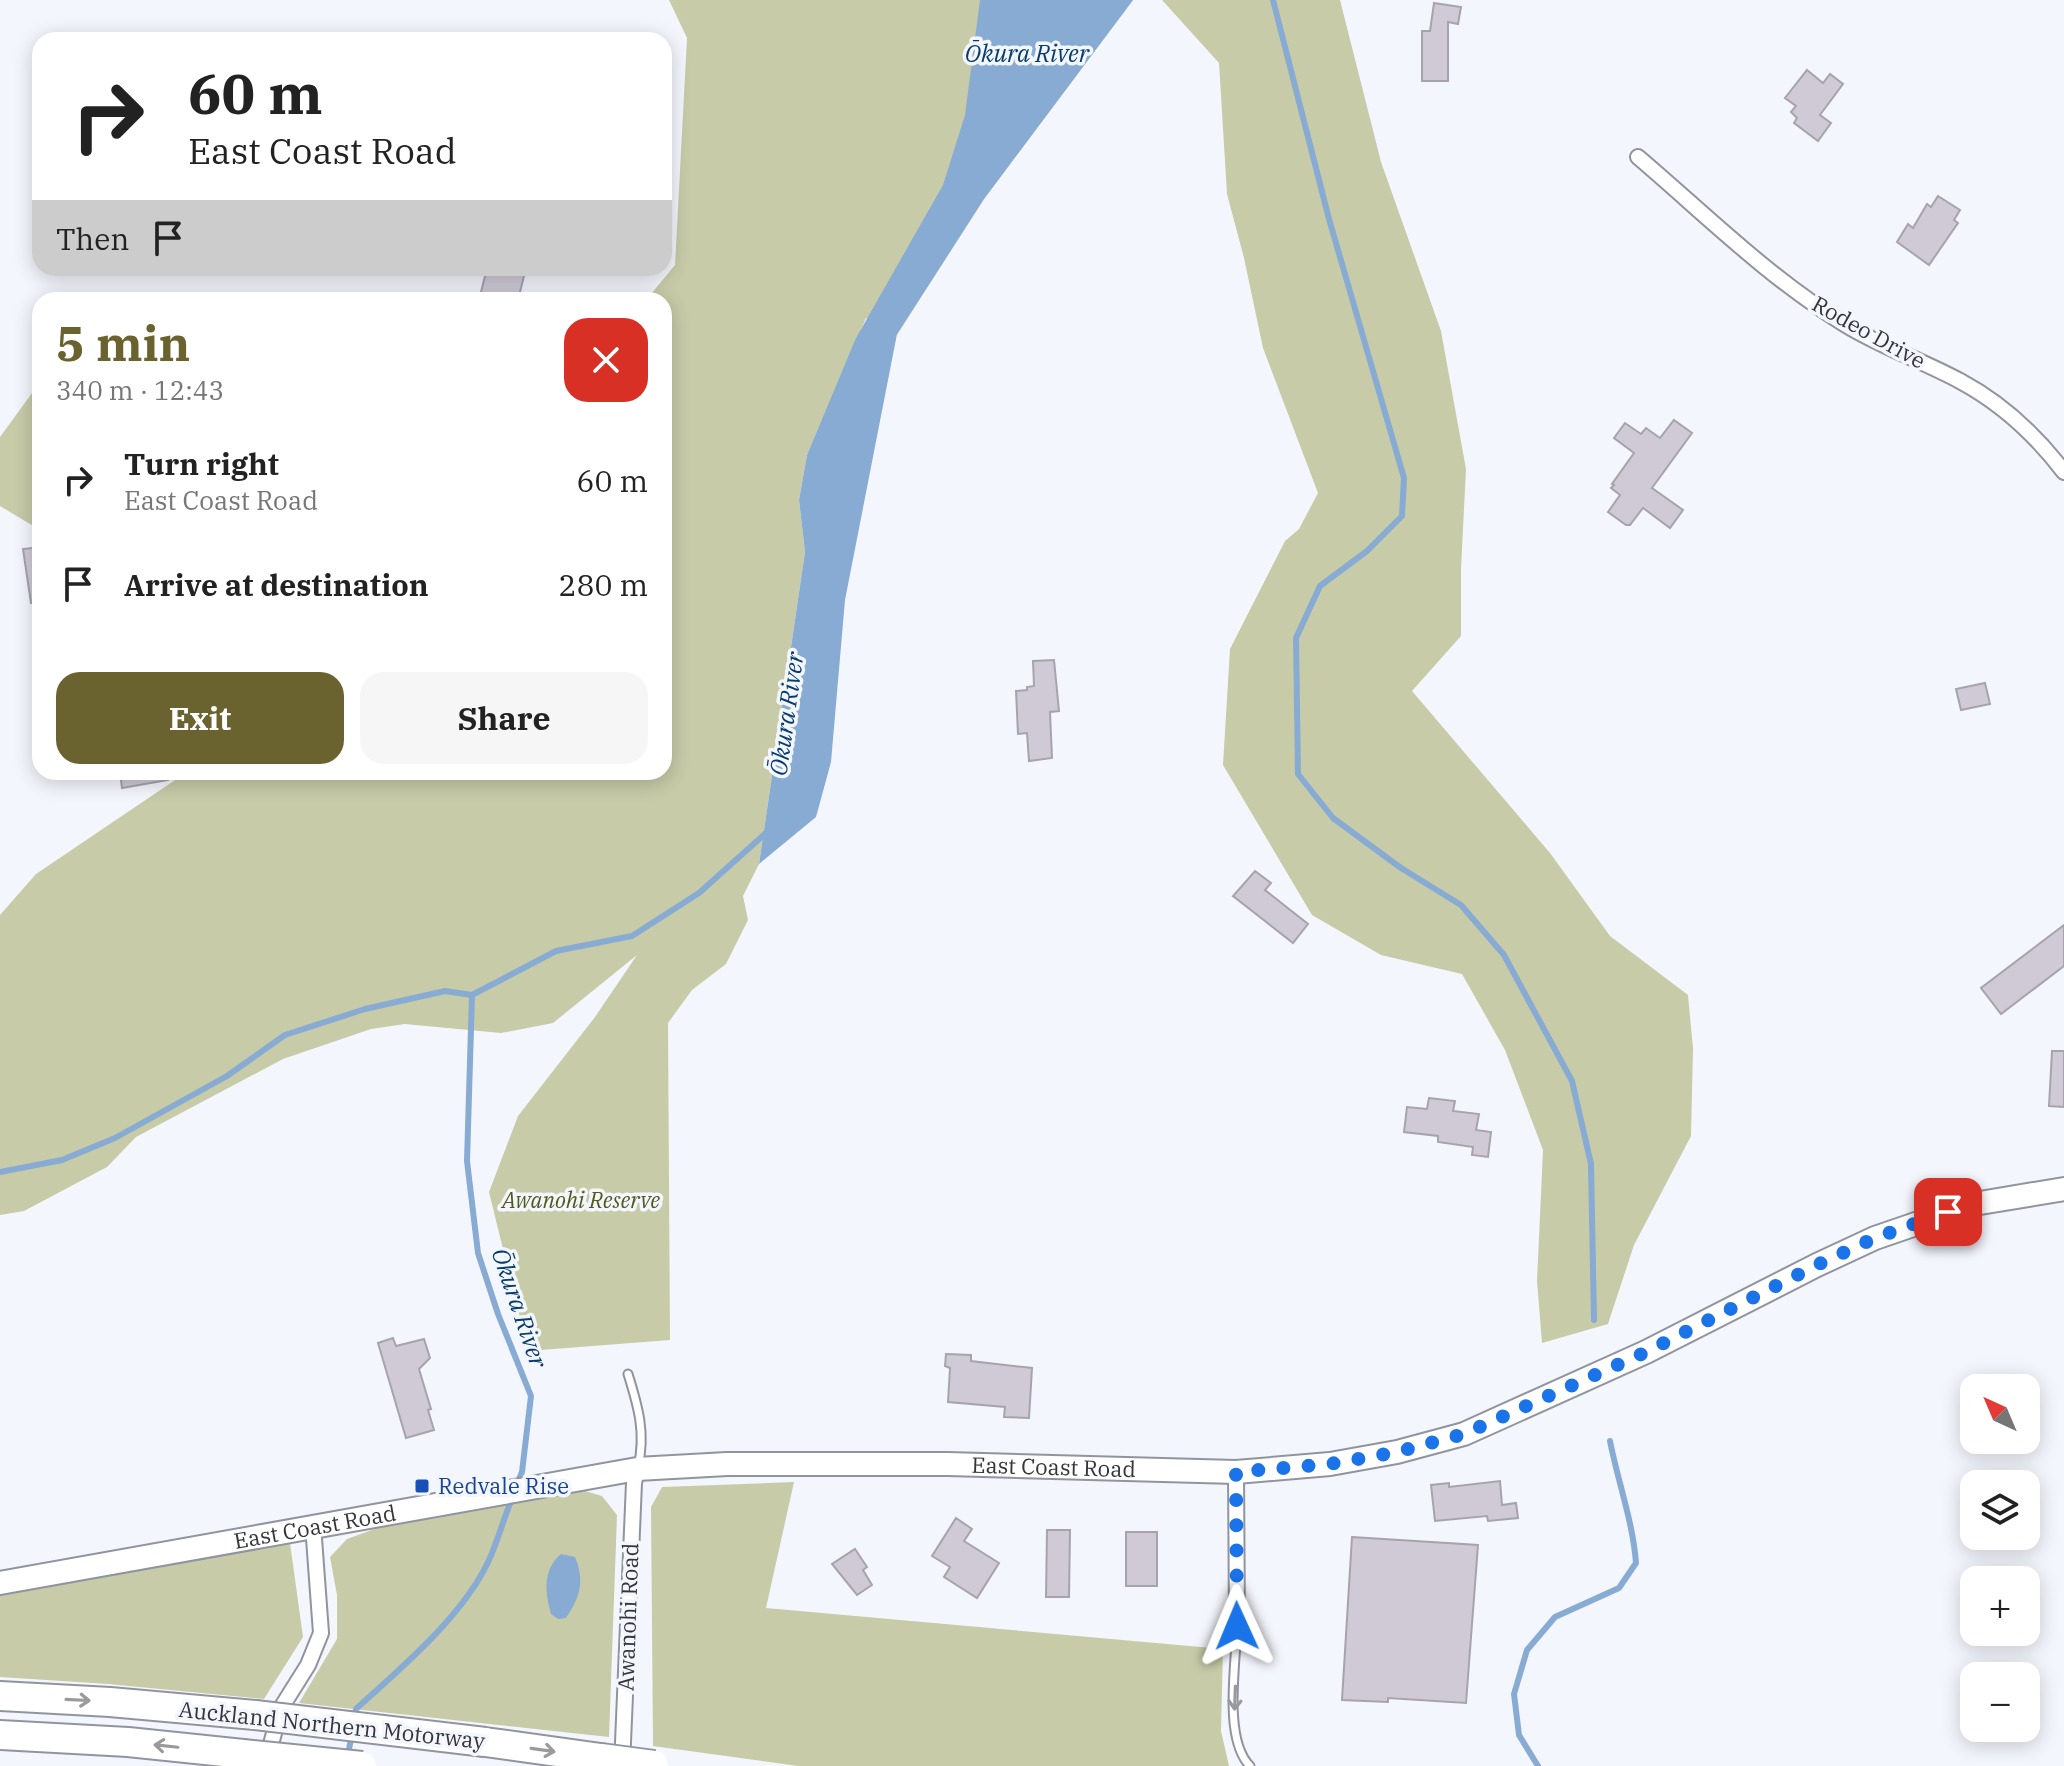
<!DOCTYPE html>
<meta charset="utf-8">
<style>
:root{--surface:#fff;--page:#f6f6f6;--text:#222;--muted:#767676;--accent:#6a6330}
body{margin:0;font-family:"IBM Plex Serif",serif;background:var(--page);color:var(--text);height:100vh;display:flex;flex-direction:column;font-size:30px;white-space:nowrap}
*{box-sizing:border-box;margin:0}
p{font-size:26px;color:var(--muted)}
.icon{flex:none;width:44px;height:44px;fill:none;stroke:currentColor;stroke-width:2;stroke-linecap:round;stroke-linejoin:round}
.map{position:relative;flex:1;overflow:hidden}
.drawer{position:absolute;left:32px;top:292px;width:640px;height:488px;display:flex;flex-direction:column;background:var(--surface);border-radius:24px;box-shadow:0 4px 20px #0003}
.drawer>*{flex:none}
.top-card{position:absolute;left:32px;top:32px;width:640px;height:244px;border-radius:24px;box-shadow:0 4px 20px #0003;background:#fff;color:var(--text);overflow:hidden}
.needle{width:52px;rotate:316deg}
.controls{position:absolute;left:1960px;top:1374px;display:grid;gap:16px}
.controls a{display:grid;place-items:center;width:80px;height:80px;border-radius:16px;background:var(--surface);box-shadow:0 4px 20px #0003;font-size:40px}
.pin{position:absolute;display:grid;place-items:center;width:68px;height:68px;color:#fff;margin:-34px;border-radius:16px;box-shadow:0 4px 12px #0006}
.me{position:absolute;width:88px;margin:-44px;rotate:359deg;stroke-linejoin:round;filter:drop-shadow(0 0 6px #0008)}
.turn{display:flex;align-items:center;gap:28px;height:168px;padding:0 24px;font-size:36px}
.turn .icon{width:104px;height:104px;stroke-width:2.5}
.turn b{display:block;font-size:56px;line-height:68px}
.then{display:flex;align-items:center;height:76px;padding:0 24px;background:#0003;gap:16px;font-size:30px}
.round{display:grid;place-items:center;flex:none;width:84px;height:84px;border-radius:24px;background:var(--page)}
.head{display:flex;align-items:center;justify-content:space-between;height:136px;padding:0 24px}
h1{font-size:48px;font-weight:800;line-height:60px;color:var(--accent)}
.primary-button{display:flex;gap:16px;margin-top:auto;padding:16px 24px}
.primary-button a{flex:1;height:92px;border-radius:24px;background:var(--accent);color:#fff;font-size:32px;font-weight:800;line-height:92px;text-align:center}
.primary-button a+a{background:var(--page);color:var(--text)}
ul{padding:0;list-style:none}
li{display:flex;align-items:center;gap:24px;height:104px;padding:0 24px}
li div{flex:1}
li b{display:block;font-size:30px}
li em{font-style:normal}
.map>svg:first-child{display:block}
.green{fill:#c7cba8}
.water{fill:#88abd4}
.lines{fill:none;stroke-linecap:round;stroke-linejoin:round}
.stream{stroke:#88abd4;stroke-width:6}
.building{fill:#cfcad6;stroke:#a7a3ae;stroke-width:2}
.lane-casing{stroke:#91949f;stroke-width:11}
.street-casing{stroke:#91949f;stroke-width:18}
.secondary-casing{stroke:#91949f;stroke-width:26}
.highway-casing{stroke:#91949f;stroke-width:32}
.lane{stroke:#fff;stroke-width:7}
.street{stroke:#fff;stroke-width:14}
.secondary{stroke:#fff;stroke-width:22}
.highway{stroke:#fff;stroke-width:28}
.highway-bridge-casing{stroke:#91949f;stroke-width:32;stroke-linecap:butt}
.highway-bridge{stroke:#fff;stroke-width:28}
.oneway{stroke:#9a9a9c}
.route{stroke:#1a73e8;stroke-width:14;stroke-dasharray:0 25.2}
.transit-dot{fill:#1a4fb4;stroke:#f4f6fd;stroke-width:3}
.labels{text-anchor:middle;stroke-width:7;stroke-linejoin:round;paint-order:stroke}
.street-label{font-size:22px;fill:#34353a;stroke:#f4f6fd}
.park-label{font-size:22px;font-style:italic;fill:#53581d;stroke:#f4f6fd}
.transit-label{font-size:22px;fill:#164399;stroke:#f4f6fd;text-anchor:start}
.water-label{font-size:24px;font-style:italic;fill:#063c6e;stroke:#f4f6fd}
</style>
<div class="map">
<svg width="2064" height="1766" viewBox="0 0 2064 1766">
<rect width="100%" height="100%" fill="#f4f6fd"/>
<g class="green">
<polygon points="669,0 1133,0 984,199 897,335 866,318 807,455 799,500 805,552 759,864 743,896 748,920 726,964 692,990 668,1023 670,1340 528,1351 489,1192 518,1116 595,1017 637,955 553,1023 501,1033 405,1024 371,1029 283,1059 136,1137 107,1167 24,1211 0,1215 0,915 36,874 181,776 182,772 664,772 664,300 646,300 675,265 687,38"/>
<polygon points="1162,0 1340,0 1381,162 1441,331 1466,469 1461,569 1461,636 1412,691 1550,853 1610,936 1688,995 1693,1048 1691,1136 1634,1245 1608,1324 1542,1343 1537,1281 1543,1150 1505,1050 1462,974 1381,955 1312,915 1223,765 1230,649 1285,541 1299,529 1318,493 1263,348 1244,258 1227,194 1219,63"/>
<polygon points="40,382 40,530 0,506 0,437"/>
<polygon points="794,1482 766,1608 1223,1649 1221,1731 1229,1766 798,1766 653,1746 651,1507 662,1487"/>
<polygon points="585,1491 602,1496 617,1515 609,1737 299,1703 337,1639 337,1595 330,1557 347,1539 391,1523"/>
<polygon points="290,1543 303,1637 264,1699 108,1684 0,1677 0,1594"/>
</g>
<g class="water">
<polygon points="980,0 1133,0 984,199 897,334 845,600 831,762 816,817 759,864 805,552 799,500 807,455 856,338 943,185 965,115"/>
<path d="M561,1554L575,1557C585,1581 580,1597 566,1618L558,1619L551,1614C545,1593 542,1570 561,1554Z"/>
</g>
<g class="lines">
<g class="stream">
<polyline points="1273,0 1329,219 1404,478 1402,516 1367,551 1320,586 1296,638 1298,774 1333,818 1401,868 1461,905 1504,955 1572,1081 1591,1164 1594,1320"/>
<polyline points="0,1172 62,1160 115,1138 227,1076 285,1035 365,1009 445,991 472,995"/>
<polyline points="517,1484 522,1472 531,1396 498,1314 478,1253 467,1161 472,995 556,951 632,936 699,893 767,832"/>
<path d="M354,1719L356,1709C400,1669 463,1616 488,1562C498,1542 503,1519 512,1499"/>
<polyline points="347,1759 352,1734"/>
<path d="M1538,1766L1519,1735L1514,1694L1527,1650L1555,1617L1619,1588L1636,1563C1633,1522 1618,1482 1610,1441"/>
</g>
</g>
<g class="building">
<polygon points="1434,3 1461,7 1458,24 1448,22 1448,81 1422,81 1422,31 1430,31"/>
<polygon points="1807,70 1823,83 1830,74 1843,84 1820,115 1831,123 1818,141 1794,123 1797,118 1791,112 1796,106 1785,98"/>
<polygon points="1938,196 1960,210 1954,220 1958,223 1929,265 1897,242 1908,224 1913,228 1927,204 1931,207"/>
<polygon points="487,268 526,268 518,300 479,300"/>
<polygon points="1674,420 1692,433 1652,488 1683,510 1670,528 1643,508 1630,525 1626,525 1608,512 1620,495 1611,488 1614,485 1612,484 1634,453 1614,438 1625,423 1641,434 1646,428 1660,438"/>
<polygon points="40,547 40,603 31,603 23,549"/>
<polygon points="1054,660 1059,711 1050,712 1052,758 1029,761 1027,733 1018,734 1016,691 1027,690 1027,687 1034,686 1033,661"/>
<polygon points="1985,683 1990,704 1961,710 1956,689"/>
<polygon points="120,772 167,772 168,780 122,788"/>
<polygon points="1255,871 1271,883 1265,890 1308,924 1293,943 1233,896"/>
<polygon points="2064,925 2064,966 2001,1014 1981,988"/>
<polygon points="2052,1051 2064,1051 2064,1107 2049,1106"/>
<polygon points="1429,1098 1455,1101 1453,1111 1479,1114 1476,1130 1491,1132 1488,1157 1472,1155 1473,1147 1438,1142 1438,1136 1404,1132 1407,1107 1427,1109"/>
<polygon points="393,1338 396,1346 424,1339 430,1358 419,1369 431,1409 428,1410 434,1430 406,1438 378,1343"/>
<polygon points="946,1354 971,1355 971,1361 1032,1368 1029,1418 1004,1417 1005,1407 948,1402 950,1368 945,1366"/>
<polygon points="1500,1481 1502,1505 1516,1503 1518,1518 1488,1521 1487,1516 1435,1521 1431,1485 1449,1483 1449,1487"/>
<polygon points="956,1518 972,1529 964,1541 999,1563 977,1598 944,1577 950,1567 932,1556"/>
<polygon points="1047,1530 1070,1530 1069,1597 1046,1597"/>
<rect x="1126" y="1532" width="31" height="54"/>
<polygon points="1352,1537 1478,1545 1466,1703 1388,1698 1388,1702 1342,1700"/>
<polygon points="855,1549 867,1567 863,1570 872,1585 857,1595 832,1564"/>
</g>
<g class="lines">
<g class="lane-casing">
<g id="lane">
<path d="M628,1374C638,1406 646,1433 638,1467"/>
<path d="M1237,1626C1236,1663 1223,1739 1250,1766"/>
</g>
</g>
<g class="street-casing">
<g id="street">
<path d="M1638,157C1705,214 1770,279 1846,325C1882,347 1923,361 1960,381C2003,404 2035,434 2064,472"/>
<polyline points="1236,1472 1237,1626"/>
<polyline points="266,1762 281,1708 308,1665 321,1633 313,1525"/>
<polyline points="622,1766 634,1483 637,1469"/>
</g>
</g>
<g class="secondary-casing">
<g id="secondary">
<path id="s1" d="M0,1583L637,1469L727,1464H948L1236,1472L1330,1464L1397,1452L1464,1434L1646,1352L1817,1265L1875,1238L1974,1204L2064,1189"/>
</g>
</g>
<g class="highway-casing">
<g id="highway">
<polyline points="0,1696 110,1702 255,1715"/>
<polyline points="0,1735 128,1742 243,1754"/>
<polyline points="485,1742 601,1758"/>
</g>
</g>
<use href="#lane" class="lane"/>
<use href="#street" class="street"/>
<use href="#secondary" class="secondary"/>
<use href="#highway" class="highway"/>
<g class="highway-bridge-casing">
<g id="highway-bridge">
<polyline points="255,1715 485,1742"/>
<polyline points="243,1754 362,1766"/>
<polyline points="601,1758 654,1765"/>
</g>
</g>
<use href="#highway-bridge" class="highway-bridge"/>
</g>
<defs><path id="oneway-shaft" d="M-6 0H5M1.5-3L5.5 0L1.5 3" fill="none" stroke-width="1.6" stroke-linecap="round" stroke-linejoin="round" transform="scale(2)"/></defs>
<g class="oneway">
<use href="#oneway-shaft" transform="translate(1235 1698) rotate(92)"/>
<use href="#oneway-shaft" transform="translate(78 1700) rotate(3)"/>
<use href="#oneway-shaft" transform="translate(166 1746) rotate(-174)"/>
<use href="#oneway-shaft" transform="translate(543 1750) rotate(8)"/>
</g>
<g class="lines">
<polyline class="route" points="1237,1626 1236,1472 1330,1464 1397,1452 1464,1434 1646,1352 1817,1265 1875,1238 1948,1212"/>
</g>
<rect class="transit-dot" x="414" y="1478" width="16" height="16" rx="4"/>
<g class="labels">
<g class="street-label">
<text transform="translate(1869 332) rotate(29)" y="8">Rodeo Drive</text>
<text dy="8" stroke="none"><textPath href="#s1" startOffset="1064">East Coast Road</textPath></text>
<text dy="8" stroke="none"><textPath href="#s1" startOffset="320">East Coast Road</textPath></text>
<text transform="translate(628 1617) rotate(-88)" y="8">Awanohi Road</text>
<text transform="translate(332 1725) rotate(6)" y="8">Auckland Northern Motorway</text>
</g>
<g class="park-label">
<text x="581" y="1208">Awanohi Reserve</text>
</g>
<g class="transit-label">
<text x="438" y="1494">Redvale Rise</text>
</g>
<g class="water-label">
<text x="1027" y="62">Ōkura River</text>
<text transform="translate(787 714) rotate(-82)" y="8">Ōkura River</text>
<text transform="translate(519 1308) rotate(71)" y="8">Ōkura River</text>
</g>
</g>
</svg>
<div class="controls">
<a><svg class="needle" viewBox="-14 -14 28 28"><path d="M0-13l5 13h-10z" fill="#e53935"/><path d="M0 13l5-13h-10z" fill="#767676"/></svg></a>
<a><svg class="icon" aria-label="layers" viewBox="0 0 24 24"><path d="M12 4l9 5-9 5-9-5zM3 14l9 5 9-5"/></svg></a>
<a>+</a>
<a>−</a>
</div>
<div class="pin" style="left:1948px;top:1212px;background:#d93025"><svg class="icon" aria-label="arrive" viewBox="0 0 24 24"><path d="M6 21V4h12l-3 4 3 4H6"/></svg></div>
<svg class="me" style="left:1237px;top:1626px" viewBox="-20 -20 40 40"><path d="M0-17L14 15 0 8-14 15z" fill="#1a73e8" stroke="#fff" stroke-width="4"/></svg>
<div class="top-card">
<div class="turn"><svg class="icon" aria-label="right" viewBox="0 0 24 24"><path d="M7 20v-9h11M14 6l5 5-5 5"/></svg><div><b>60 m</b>East Coast Road</div></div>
<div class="then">Then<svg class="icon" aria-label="arrive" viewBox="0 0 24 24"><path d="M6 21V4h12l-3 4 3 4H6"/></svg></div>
</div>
<section class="drawer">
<div class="head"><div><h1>5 min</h1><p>340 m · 12:43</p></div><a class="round" style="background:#d93025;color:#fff"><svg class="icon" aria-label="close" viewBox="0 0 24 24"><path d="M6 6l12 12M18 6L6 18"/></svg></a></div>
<ul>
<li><svg class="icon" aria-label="right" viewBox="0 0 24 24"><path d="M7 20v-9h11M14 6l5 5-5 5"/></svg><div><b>Turn right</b><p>East Coast Road</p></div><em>60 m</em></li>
<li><svg class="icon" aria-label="arrive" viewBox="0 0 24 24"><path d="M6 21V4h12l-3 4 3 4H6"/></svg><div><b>Arrive at destination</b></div><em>280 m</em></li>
</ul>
<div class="primary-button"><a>Exit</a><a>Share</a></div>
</section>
</div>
